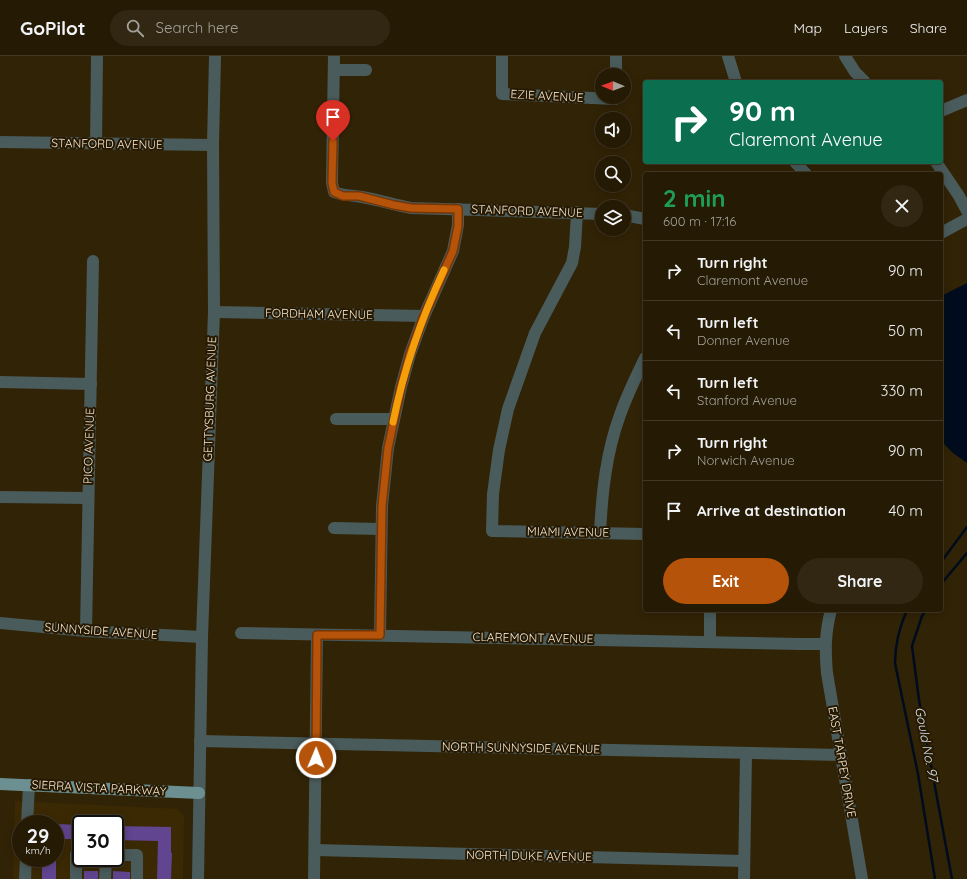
<!DOCTYPE html>
<meta charset="utf-8">
<style>
:root{--surface:#251a04;--page:#312713;--text:#f1f3f6;--muted:#a3a19a;--line:#423826;--accent:#b45309}
body{margin:0;font-family:Quicksand,sans-serif;background:var(--page);color:var(--text);height:100vh;display:flex;flex-direction:column;font-size:15px;white-space:nowrap}
*{box-sizing:border-box;margin:0}
p{font-size:13px;color:var(--muted)}
.icon{flex:none;width:22px;height:22px;fill:none;stroke:currentColor;stroke-width:2;stroke-linecap:round;stroke-linejoin:round}
.map{position:relative;flex:1;overflow:hidden}
.drawer{position:absolute;left:643px;top:116px;width:300px;height:440px;display:flex;flex-direction:column;background:var(--surface);border-radius:4px;box-shadow:0 2px 10px #0003,0 0 0 1px var(--line)}
.drawer>*{flex:none}
.top-card{position:absolute;left:643px;top:24px;width:300px;height:84px;border-radius:4px;box-shadow:0 2px 10px #0003,0 0 0 1px var(--line);background:#0b6e4f;color:#fff;overflow:hidden}
.needle{width:26px;rotate:271deg}
.controls{position:absolute;left:595px;top:12px;display:grid;gap:8px}
.controls a{display:grid;place-items:center;width:36px;height:36px;border-radius:50%;background:var(--surface);box-shadow:0 2px 10px #0003,0 0 0 1px var(--line);font-size:20px}
.speed{position:absolute;left:12px;top:759px;display:flex;gap:8px;font-size:20px;font-weight:700;text-align:center}
.speed>*{display:grid;place-content:center;width:52px;height:52px;border-radius:50%;background:var(--surface);box-shadow:0 2px 10px #0003,0 0 0 1px var(--line);line-height:1}
.speed small{font-size:10px;font-weight:400}
.speed .limit{border:2px solid #111;border-radius:6px;background:#fff;color:#111}
.pin{position:absolute;display:grid;place-items:center;width:34px;height:34px;color:#fff;margin:-41px -17px;border-radius:50% 50% 50% 0;rotate:-45deg;box-shadow:0 0 4px #0007}
.pin .icon{rotate:45deg}
.me{position:absolute;width:44px;margin:-22px;rotate:1deg;stroke-linejoin:round;filter:drop-shadow(0 0 3px #0008)}
.turn{display:flex;align-items:center;gap:14px;height:84px;padding:0 20px;font-size:18px}
.turn .icon{width:52px;height:52px;stroke-width:2.5}
.turn b{display:block;font-size:28px;line-height:34px}
.round{display:grid;place-items:center;flex:none;width:42px;height:42px;border-radius:21px;background:var(--page)}
.overview{display:flex;align-items:center;justify-content:space-between;height:68px;padding:0 20px}
h1{font-size:24px;font-weight:700;line-height:30px;color:#1e9e55}
.primary-button{display:flex;gap:8px;margin-top:auto;padding:8px 20px}
.primary-button a{flex:1;height:46px;border-radius:24px;background:var(--accent);color:#fff;font-size:16px;font-weight:700;line-height:46px;text-align:center}
.primary-button a+a{background:var(--page);color:var(--text)}
ul{padding:0;list-style:none}
li{display:flex;align-items:center;gap:12px;height:60px;padding:0 20px;border-top:1px solid var(--line)}
li div{flex:1}
li b{display:block;font-size:15px}
li em{font-style:normal}
header{display:flex;align-items:center;gap:24px;box-sizing:border-box;height:56px;padding:0 20px;background:var(--surface);border-bottom:1px solid var(--line)}
header strong{font-size:19px}
nav{display:flex;gap:22px;margin-inline-start:auto;font-size:14px}
.search{width:280px;height:36px;background:var(--page);display:flex;align-items:center;gap:10px;box-sizing:border-box;padding:0 14px;border-radius:22px;color:var(--muted);font-size:15px}
.map>svg:first-child{display:block}
.built{fill:#3b2904;fill-rule:evenodd}
.water{fill:#000c1d}
.lines{fill:none;stroke-linecap:round;stroke-linejoin:round}
.stream{stroke:#000c1d;stroke-width:2.5}
.building{fill:#614591}
.minor{stroke:#4a5b5c;stroke-width:12}
.major{stroke:#6c9092;stroke-width:12}
.route-casing{stroke:#753606;stroke-width:10}
.route{stroke:#b45309;stroke-width:7}
.slow{stroke:#f59e0b;stroke-width:7}
.labels{text-anchor:middle;stroke-width:4;stroke-linejoin:round;paint-order:stroke}
.street-label{font-size:12px;fill:#efe6d5;stroke:#271900}
.water-label{font-size:13px;font-style:italic;fill:#d4e7f7;stroke:#271900}
</style>
<header>
<strong>GoPilot</strong>
<div class="search"><svg class="icon" aria-label="search" viewBox="0 0 24 24"><circle cx="10" cy="10" r="6"/><path d="M15 15l6 6"/></svg>Search here</div>
<nav><a>Map</a><a>Layers</a><a>Share</a></nav>
</header>
<div class="map">
<svg width="967" height="823" viewBox="0 0 967 823">
<rect width="100%" height="100%" fill="#312306"/>
<path class="built" d="M15,745L178,753L184,760L183,823H13ZM21,768H55V802H21ZM81,768H115V802H81Z"/>
<polygon class="water" points="967,227 967,407 953,397 941,385 941,240"/>
<g class="lines">
<g class="stream">
<polyline points="941,506 967,471"/>
<polyline points="941,528 967,497"/>
<path d="M907,554C899,572 895,588 895,607L918,718L935,823"/>
<polyline points="926,554 922,560 912,590 919,644 952,823"/>
</g>
</g>
<g class="building">
<polygon points="55,768 81,769 81,783 55,783"/>
<polygon points="115,770 171,771 171,797 172,797 171,823 157,823 158,785 115,784"/>
<rect x="42" y="802" width="14" height="21"/>
<rect x="84" y="815" width="14" height="8"/>
<polygon points="113,815 130,816 130,823 113,823"/>
</g>
<g class="lines">
<g class="minor">
<path d="M334,0L332,127L334,136C344,140 352,139 362,141C379,144 395,149 411,152L602,158"/>
<polyline points="502,0 502,38 615,43 615,41"/>
<polyline points="728,0 736,26"/>
<polyline points="845,0 855,16 865,26"/>
<polyline points="334,14 366,14"/>
<polyline points="616,19 616,0"/>
<polyline points="941,55 967,44"/>
<polyline points="0,86 213,89"/>
<polyline points="96,88 97,0"/>
<polyline points="795,106 806,118"/>
<polyline points="936,106 959,140 967,155"/>
<polyline points="577,156 575,191 572,207 535,277 508,353 499,394 493,438 492,475 645,478"/>
<polyline points="624,159 645,163"/>
<polyline points="941,177 967,163"/>
<polyline points="214,256 424,260"/>
<polyline points="0,326 91,328"/>
<polyline points="336,363 394,363"/>
<polyline points="0,441 88,442"/>
<polyline points="334,472 381,473"/>
<path d="M600,477C602,437 606,397 620,359C627,339 636,321 645,302"/>
<path d="M831,554C825,577 825,594 827,617L862,823"/>
<polyline points="0,567 86,575 202,581"/>
<polyline points="86,575 93,205"/>
<polyline points="241,577 800,588 825,588"/>
<polyline points="380,579 382,450 388,392 401,331 410,298 424,260 453,195 458,169 458,153"/>
<polyline points="710,586 710,554"/>
<polyline points="200,685 841,699"/>
<polyline points="27,768 29,729"/>
<polyline points="315,794 744,805"/>
<polyline points="115,799 137,799 137,823"/>
<polyline points="25,823 26,802"/>
<polyline points="76,823 76,798 81,798"/>
<polyline points="105,823 106,802"/>
<polyline points="198,823 202,581 214,256 213,89 215,0"/>
<polyline points="314,823 317,579"/>
<polyline points="744,823 746,698"/>
</g>
<polyline class="major" points="0,728 199,737"/>
</g>
<g class="lines">
<g class="route-casing">
<polyline id="route" points="316,702 317,579 380,579 382,450 388,392 401,331 410,298 424,260 453,195 458,170 458,153 411,152 394,149 359,140 343,140 334,136 332,127 333,85"/>
</g>
<use href="#route" class="route"/>
<path class="slow" d="M393,366C404,313 421,263 444,214"/>
</g>
<g class="labels">
<g class="street-label">
<text transform="translate(547 40) rotate(3)" y="4">EZIE AVENUE</text>
<text transform="translate(107 88) rotate(1)" y="4">STANFORD AVENUE</text>
<text transform="translate(527 155) rotate(2)" y="4">STANFORD AVENUE</text>
<text transform="translate(319 258) rotate(1)" y="4">FORDHAM AVENUE</text>
<text transform="translate(210 343) rotate(-88)" y="4">GETTYSBURG AVENUE</text>
<text transform="translate(89 390) rotate(-88)" y="4">PICO AVENUE</text>
<text transform="translate(568 476) rotate(1)" y="4">MIAMI AVENUE</text>
<text transform="translate(101 575) rotate(4)" y="4">SUNNYSIDE AVENUE</text>
<text transform="translate(533 582) rotate(1)" y="4">CLAREMONT AVENUE</text>
<text transform="translate(521 692) rotate(1)" y="4">NORTH SUNNYSIDE AVENUE</text>
<text transform="translate(842 706) rotate(80)" y="4">EAST TARPEY DRIVE</text>
<text transform="translate(99 732) rotate(3)" y="4">SIERRA VISTA PARKWAY</text>
<text transform="translate(529 800) rotate(1)" y="4">NORTH DUKE AVENUE</text>
</g>
<g class="water-label">
<text transform="translate(927 688) rotate(79)" y="5">Gould No. 97</text>
</g>
</g>
</svg>
<div class="controls">
<a><svg class="needle" viewBox="-14 -14 28 28"><path d="M0-13l5 13h-10z" fill="#e53935"/><path d="M0 13l5-13h-10z" fill="#a3a19a"/></svg></a>
<a><svg class="icon" aria-label="sound" viewBox="0 0 24 24"><path d="M4 9h4l5-4v14l-5-4H4zM17 9q2 3 0 6"/></svg></a>
<a><svg class="icon" aria-label="search" viewBox="0 0 24 24"><circle cx="10" cy="10" r="6"/><path d="M15 15l6 6"/></svg></a>
<a><svg class="icon" aria-label="layers" viewBox="0 0 24 24"><path d="M12 4l9 5-9 5-9-5zM3 14l9 5 9-5"/></svg></a>
</div>
<div class="speed"><div>29<small>km/h</small></div><div class="limit">30</div></div>
<div class="pin" style="left:333px;top:85px;background:#d93025"><svg class="icon" aria-label="arrive" viewBox="0 0 24 24"><path d="M6 21V4h12l-3 4 3 4H6"/></svg></div>
<svg class="me" style="left:316px;top:702px" viewBox="-20 -20 40 40"><circle r="17" fill="#b45309" stroke="#fff" stroke-width="3"/><path d="M0-11L8 9 0 5-8 9z" fill="#fff"/></svg>
<div class="top-card">
<div class="turn"><svg class="icon" aria-label="right" viewBox="0 0 24 24"><path d="M7 20v-9h11M14 6l5 5-5 5"/></svg><div><b>90 m</b>Claremont Avenue</div></div>
</div>
<section class="drawer">
<div class="overview"><div><h1>2 min</h1><p>600 m · 17:16</p></div><a class="round"><svg class="icon" aria-label="close" viewBox="0 0 24 24"><path d="M6 6l12 12M18 6L6 18"/></svg></a></div>
<ul>
<li><svg class="icon" aria-label="right" viewBox="0 0 24 24"><path d="M7 20v-9h11M14 6l5 5-5 5"/></svg><div><b>Turn right</b><p>Claremont Avenue</p></div><em>90 m</em></li>
<li><svg class="icon" aria-label="left" viewBox="0 0 24 24"><path d="M17 20v-9H6M10 6l-5 5 5 5"/></svg><div><b>Turn left</b><p>Donner Avenue</p></div><em>50 m</em></li>
<li><svg class="icon" aria-label="left" viewBox="0 0 24 24"><path d="M17 20v-9H6M10 6l-5 5 5 5"/></svg><div><b>Turn left</b><p>Stanford Avenue</p></div><em>330 m</em></li>
<li><svg class="icon" aria-label="right" viewBox="0 0 24 24"><path d="M7 20v-9h11M14 6l5 5-5 5"/></svg><div><b>Turn right</b><p>Norwich Avenue</p></div><em>90 m</em></li>
<li><svg class="icon" aria-label="arrive" viewBox="0 0 24 24"><path d="M6 21V4h12l-3 4 3 4H6"/></svg><div><b>Arrive at destination</b></div><em>40 m</em></li>
</ul>
<div class="primary-button"><a>Exit</a><a>Share</a></div>
</section>
</div>
